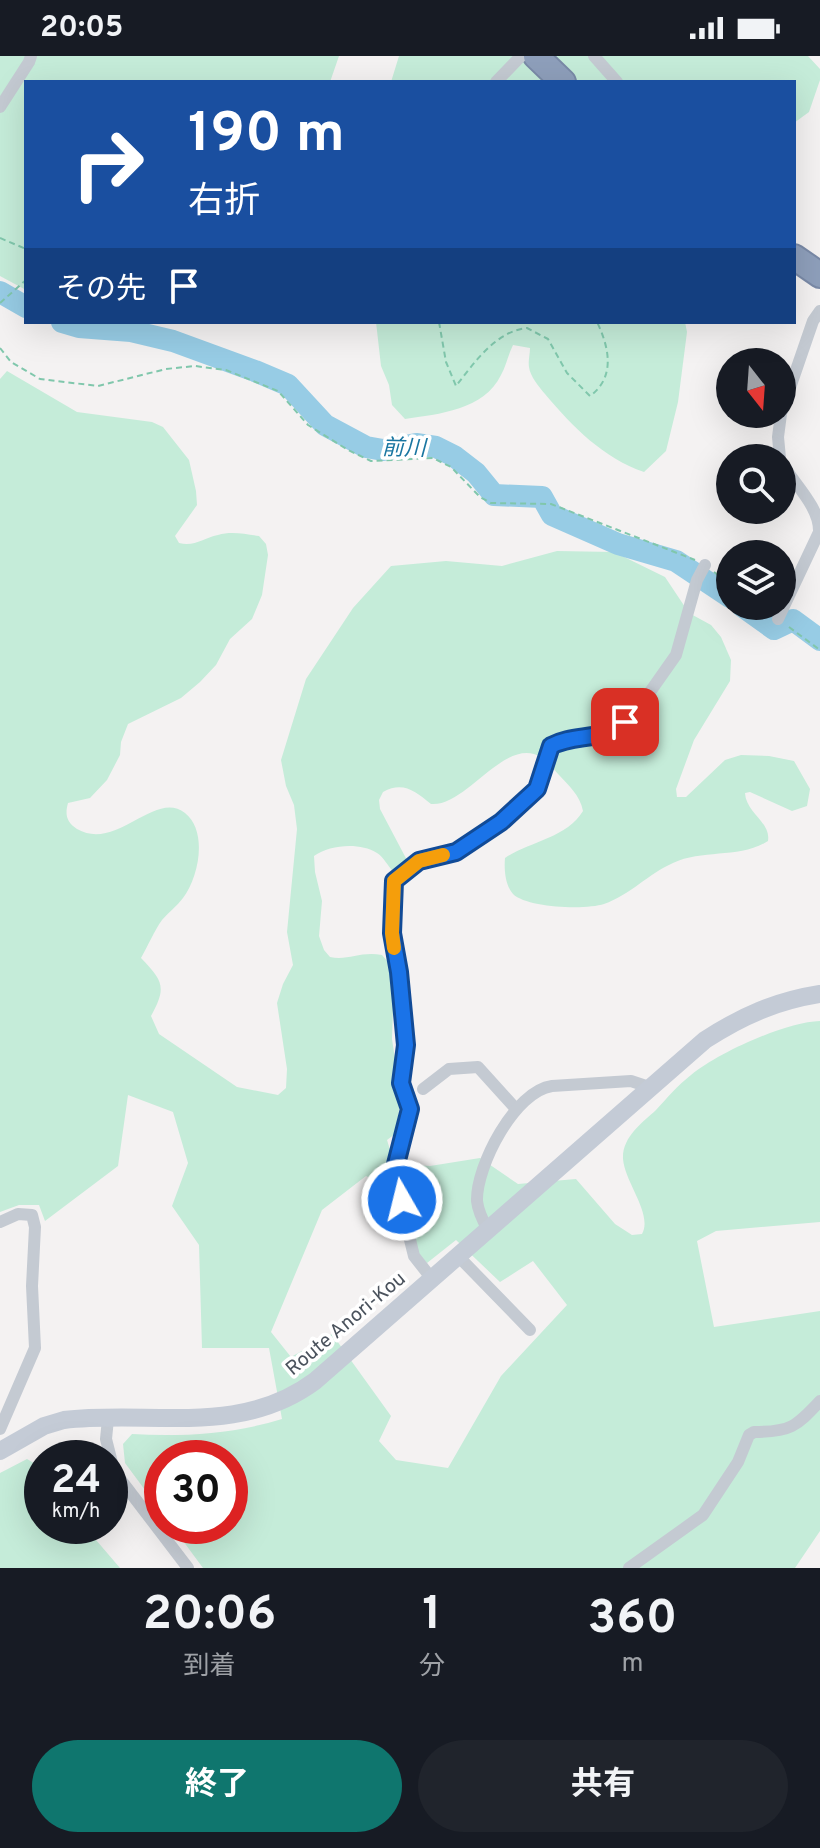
<!DOCTYPE html>
<html lang="ja">
<meta charset="utf-8">
<style>
:root{--surface:#171b24;--page:#20242c;--text:#f1f3f6;--muted:#9ea1a6;--accent:#0f766e}
body{margin:0;font-family:Overpass,"Noto Sans JP",sans-serif;background:var(--page);color:var(--text);height:100vh;display:flex;flex-direction:column;font-size:30px;white-space:nowrap}
*{box-sizing:border-box;margin:0}
p{font-size:26px;color:var(--muted)}
.icon{flex:none;width:44px;height:44px;fill:none;stroke:currentColor;stroke-width:2;stroke-linecap:round;stroke-linejoin:round}
.map{position:relative;height:1512px;overflow:hidden}
.details{display:flex;flex-direction:column;background:var(--surface);flex:1}
.details>*{flex:none}
.top-card{position:absolute;left:24px;top:24px;width:772px;height:244px;border-radius:0px;box-shadow:0 8px 32px #0002;background:#1a4fa0;color:#fff;overflow:hidden}
.needle{width:52px;rotate:163deg}
.controls{position:absolute;left:716px;top:292px;display:grid;gap:16px}
.controls a{display:grid;place-items:center;width:80px;height:80px;border-radius:50%;background:var(--surface);box-shadow:0 8px 32px #0002;font-size:40px}
.speed{position:absolute;left:24px;top:1384px;display:flex;gap:16px;font-size:40px;font-weight:700;text-align:center}
.speed>*{display:grid;place-content:center;width:104px;height:104px;border-radius:50%;background:var(--surface);box-shadow:0 8px 32px #0002;line-height:1}
.speed small{font-size:20px;font-weight:400}
.speed .limit{border:12px solid #d22;background:#fff;color:#111}
.pin{position:absolute;display:grid;place-items:center;width:68px;height:68px;color:#fff;margin:-34px;border-radius:16px;box-shadow:0 4px 12px #0006}
.me{position:absolute;width:88px;margin:-44px;rotate:352deg;stroke-linejoin:round;filter:drop-shadow(0 0 6px #0008)}
.turn{display:flex;align-items:center;gap:28px;height:168px;padding:0 32px;font-size:36px}
.turn .icon{width:104px;height:104px;stroke-width:2.5}
.turn b{display:block;font-size:56px;line-height:68px}
.then{display:flex;align-items:center;height:76px;padding:0 32px;background:#0003;gap:16px;font-size:30px}
.eta{display:flex;justify-content:space-evenly;align-items:center;height:136px;text-align:center}
.eta b{font-size:48px;font-weight:700;line-height:56px}
.primary-button{display:flex;gap:16px;margin-top:auto;padding:16px 32px}
.primary-button a{flex:1;height:92px;border-radius:48px;background:var(--accent);color:#fff;font-size:32px;font-weight:700;line-height:92px;text-align:center}
.primary-button a+a{background:var(--page);color:var(--text)}
.status{display:flex;justify-content:space-between;align-items:center;height:56px;padding:0 40px;background:var(--surface);direction:ltr}
.status svg{height:22px;fill:currentColor}
.map>svg:first-child{display:block}
.green{fill:#c5ecd9;fill-rule:evenodd}
.lines{fill:none;stroke-linecap:round;stroke-linejoin:round}
.river{stroke:#97cce5;stroke-width:22}
.highway-casing{stroke:#7a8aa7;stroke-width:28}
.path{stroke:#80c7ac;stroke-width:2;stroke-dasharray:6 4;stroke-linecap:butt}
.street{stroke:#c4cad2;stroke-width:12}
.secondary{stroke:#c4cbd6;stroke-width:18}
.highway{stroke:#8e9fbb;stroke-width:24}
.route-casing{stroke:#114b97;stroke-width:20}
.route{stroke:#1a73e8;stroke-width:14}
.slow{stroke:#f59e0b;stroke-width:14}
.labels{text-anchor:middle;stroke-width:7;stroke-linejoin:round;paint-order:stroke}
.street-label{font-size:20px;fill:#4b535d;stroke:#fff}
.water-label{font-size:22px;font-style:italic;fill:#1a76a1;stroke:#fff}
</style>
<div class="status"><b>20:05</b><svg viewBox="0 0 49 12"><path d="M0 12V9h3v3zM5 12V6h3v6zM10 12V3h3v9zM15 12V0h3v12zM26 1h20v11H26zM47 4h2v5h-2z"/></svg></div>
<div class="map">
<svg width="820" height="1512" viewBox="0 0 820 1512">
<rect width="100%" height="100%" fill="#f4f2f2"/>
<g class="green">
<polygon points="0,0 339,0 330,26 26,26 26,234 0,220"/>
<polygon points="399,0 808,0 820,13 820,24 809,56 794,67 794,26 391,26"/>
<path d="M376,266H685L687,276L678,346L666,395L644,416C603,402 573,371 545,338C539,331 530,320 529,311C528,305 530,298 530,292L513,289C508,299 506,310 501,319C484,354 439,358 405,363L392,349L389,329L381,310Z"/>
<path d="M7,315L77,356L152,366L163,371L189,404L196,435L197,449L175,480L179,487C195,491 203,482 218,479C231,475 245,478 259,480L266,488L268,499L262,539L252,563L230,583L216,609L200,626L181,642L128,668L121,686L120,699L107,724L90,742L68,747C65,758 66,766 77,773C117,796 155,733 185,757C208,775 199,821 183,842C177,850 169,856 162,864C154,875 148,890 141,902C163,925 167,931 151,960L159,978L237,1031L278,1039L286,1032L287,1013L277,947L283,928L293,909L287,876L297,773L294,749L286,730L281,704L306,623L353,552L391,510L446,505L502,510L557,495L614,496L665,521L689,557L711,569L721,581L731,604L730,625L694,684L676,733L677,741H686L725,704L741,699L769,700L794,705L810,733L807,750L792,755L750,736L745,737C746,757 771,766 768,785C740,803 703,793 673,807C648,818 630,839 604,848C586,854 527,852 513,838C505,829 504,813 505,802C528,786 567,782 583,755C580,739 569,730 559,719C553,713 548,705 541,701C504,680 467,751 431,748C415,735 403,725 383,736L379,744L380,753L409,808L397,817L394,816C388,811 384,801 377,797C359,786 330,789 314,800L315,816L322,845L319,880L324,894L330,901C348,905 360,895 382,899L388,906L394,924L392,983L401,1043L395,1078L387,1084L391,1097L401,1108L430,1110L480,1102L518,1128L576,1123L615,1168L632,1179L642,1178C653,1158 625,1127 623,1103C622,1081 642,1067 656,1054C667,1042 678,1029 691,1019C718,997 785,966 820,965V1166L716,1175L697,1185L714,1271L820,1255V1475L795,1512H203L172,1470H230V1402H162V1457L125,1407L123,1388L132,1378C182,1381 234,1378 282,1363L269,1292H202L199,1189L172,1150L188,1107L173,1056L128,1039L118,1110L45,1165L39,1149H19L0,1156V323ZM366,1120L375,1124L384,1160L427,1207L456,1184L500,1226L533,1205L567,1249L501,1320L448,1412L396,1404L379,1385L391,1360L332,1278L291,1301L271,1276L322,1154Z"/>
<polygon points="27,1403 42,1412 42,1470 84,1470 120,1512 0,1512 0,1417"/>
</g>
<g class="lines">
<g class="river">
<polyline points="0,236 26,251"/>
<polyline points="62,266 79,271 131,275 173,285 255,315 288,329 325,369 366,391 383,394 416,388 436,391 454,400 476,417 494,439 542,441 552,459 618,488 676,505 730,541"/>
<polyline points="742,550 774,573 793,564 820,584"/>
</g>
<g class="highway-casing">
<g id="highway">
<polyline points="536,0 563,26"/>
<polyline points="794,201 820,219"/>
</g>
</g>
<g class="path">
<polyline points="0,182 26,193"/>
<polyline points="0,247 26,224"/>
<path d="M439,266L446,306L456,330C474,307 496,275 527,272L548,283L567,317L590,340C616,321 609,291 597,266"/>
<polyline points="0,292 11,306 40,323 98,330 166,313 195,310 226,314 278,335 308,369 348,394 371,405 433,402 451,411 480,441 491,447 551,448 695,504"/>
<polyline points="714,516 730,528"/>
<polyline points="759,550 767,556"/>
<polyline points="789,571 820,594"/>
</g>
<g class="street">
<polyline points="594,0 617,26"/>
<polyline points="496,26 521,0"/>
<polyline points="0,51 29,6 31,0"/>
<polyline points="782,355 813,265 820,255"/>
<polyline points="780,402 778,381 781,358"/>
<path d="M778,563L819,476C820,451 794,428 782,407"/>
<polyline points="423,1033 449,1013 478,1011 516,1053"/>
<polyline points="0,1166 18,1158 32,1159 35,1171 32,1230 35,1292 0,1373"/>
<path d="M488,1174C483,1165 478,1155 477,1145C476,1110 515,1035 552,1030L631,1025L649,1031"/>
<polyline points="458,1200 530,1274"/>
<polyline points="432,1223 414,1200 394,1119 410,1053 401,1027 406,989 399,916 392,877 394,825 419,805 456,796 501,766 537,733 551,690 559,686 578,684 616,674 638,653 676,599 697,524 705,509"/>
<polyline points="108,1363 106,1383 114,1415 188,1512"/>
<path d="M629,1512L703,1459L738,1406L749,1379L754,1376C790,1376 796,1371 820,1345"/>
</g>
<path class="secondary" d="M0,1395L44,1370L64,1364C150,1354 240,1381 315,1325L705,984C742,960 776,945 820,938"/>
<use href="#highway" class="highway"/>
</g>
<g class="lines">
<g class="route-casing">
<path id="route" d="M402,1144L394,1119L395,1112L410,1053L401,1027L406,989L399,916L392,877L394,825L419,805L456,796L501,766L537,733L551,690C575,677 602,686 625,666"/>
</g>
<use href="#route" class="route"/>
<polyline class="slow" points="394,892 392,877 394,825 419,805 443,799"/>
</g>
<g class="labels">
<g class="street-label">
<text transform="translate(345 1267) rotate(-40)" y="7">Route Anori-Kou</text>
</g>
<g class="water-label">
<text transform="translate(404 391) rotate(1)" y="8">前川</text>
</g>
</g>
</svg>
<div class="controls">
<a><svg class="needle" viewBox="-14 -14 28 28"><path d="M0-13l5 13h-10z" fill="#e53935"/><path d="M0 13l5-13h-10z" fill="#9ea1a6"/></svg></a>
<a><svg class="icon" aria-label="search" viewBox="0 0 24 24"><circle cx="10" cy="10" r="6"/><path d="M15 15l6 6"/></svg></a>
<a><svg class="icon" aria-label="layers" viewBox="0 0 24 24"><path d="M12 4l9 5-9 5-9-5zM3 14l9 5 9-5"/></svg></a>
</div>
<div class="speed"><div>24<small>km/h</small></div><div class="limit">30</div></div>
<div class="pin" style="left:625px;top:666px;background:#d93025"><svg class="icon" aria-label="arrive" viewBox="0 0 24 24"><path d="M6 21V4h12l-3 4 3 4H6"/></svg></div>
<svg class="me" style="left:402px;top:1144px" viewBox="-20 -20 40 40"><circle r="17" fill="#1a73e8" stroke="#fff" stroke-width="3"/><path d="M0-11L8 9 0 5-8 9z" fill="#fff"/></svg>
<div class="top-card">
<div class="turn"><svg class="icon" aria-label="right" viewBox="0 0 24 24"><path d="M7 20v-9h11M14 6l5 5-5 5"/></svg><div><b>190 m</b>右折</div></div>
<div class="then">その先<svg class="icon" aria-label="arrive" viewBox="0 0 24 24"><path d="M6 21V4h12l-3 4 3 4H6"/></svg></div>
</div>
</div>
<section class="details">
<div class="eta">
<div><b>20:06</b><p>到着</p></div>
<div><b>1</b><p>分</p></div>
<div><b>360</b><p>m</p></div>
</div>
<div class="primary-button"><a>終了</a><a>共有</a></div>
</section>
